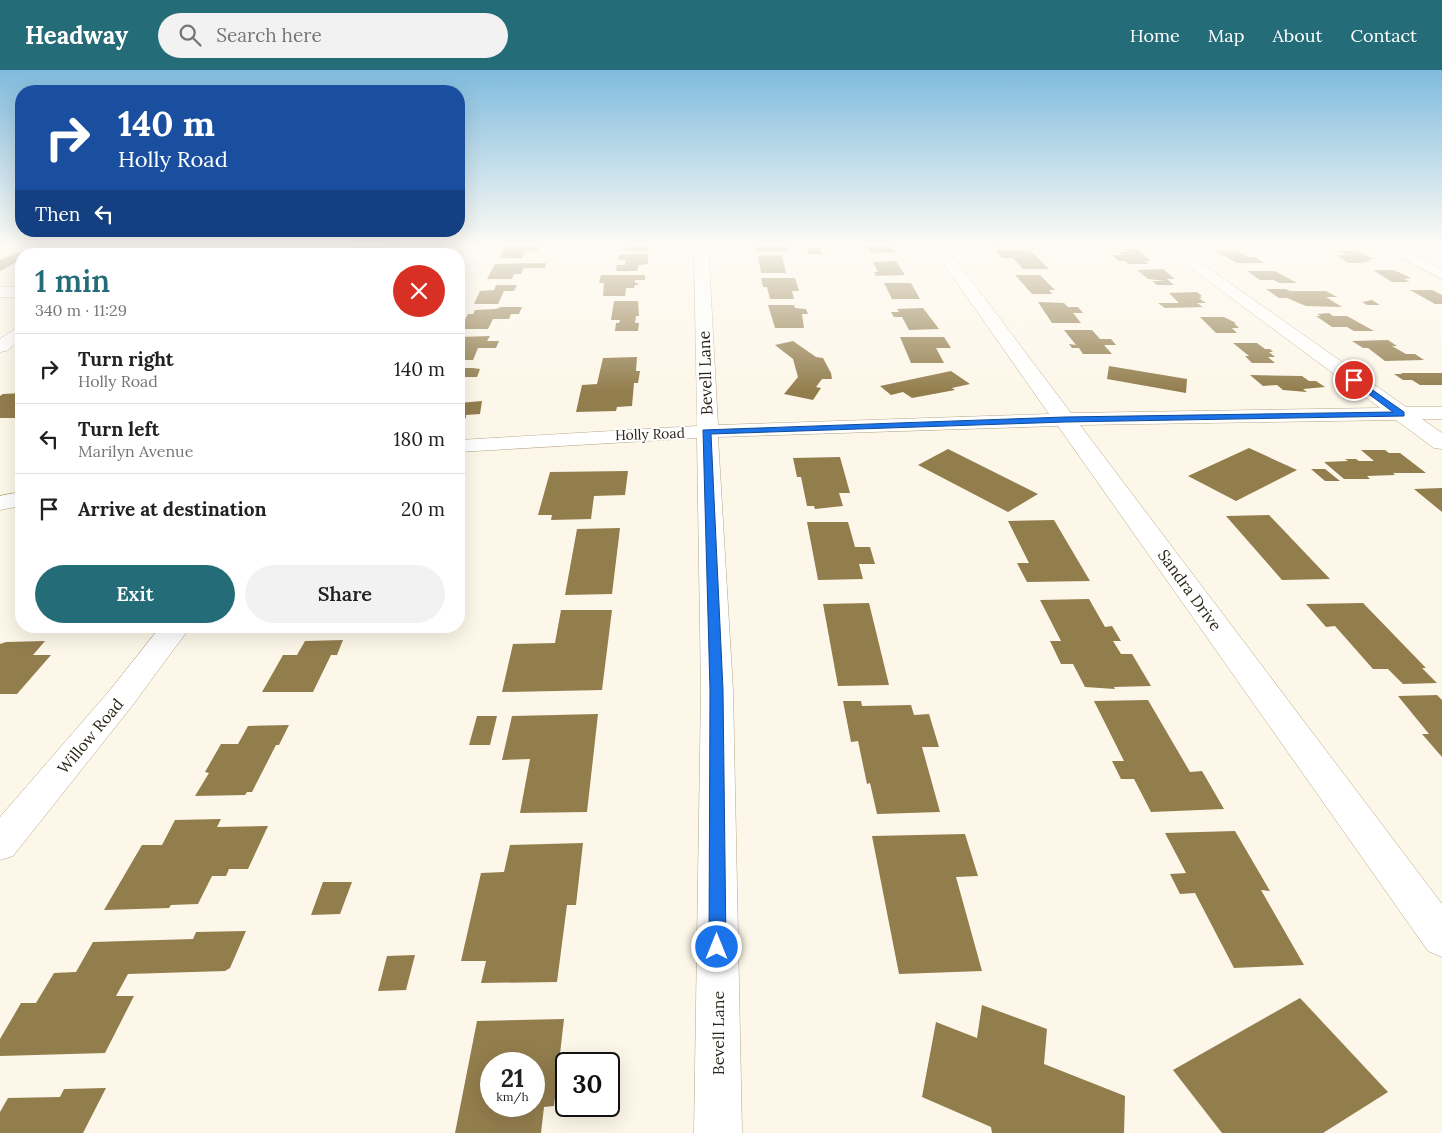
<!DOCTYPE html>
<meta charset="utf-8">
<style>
:root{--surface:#fff;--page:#f2f2f2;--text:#222;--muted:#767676;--line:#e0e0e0;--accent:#246c78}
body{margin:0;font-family:Lora,serif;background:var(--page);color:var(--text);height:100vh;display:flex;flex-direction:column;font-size:19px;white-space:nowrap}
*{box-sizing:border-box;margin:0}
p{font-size:16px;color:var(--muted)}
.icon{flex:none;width:28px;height:28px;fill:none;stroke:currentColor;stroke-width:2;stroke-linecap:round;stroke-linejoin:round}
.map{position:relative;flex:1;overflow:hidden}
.drawer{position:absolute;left:15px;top:178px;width:450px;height:385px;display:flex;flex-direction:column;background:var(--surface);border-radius:20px;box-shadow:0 5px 20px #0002}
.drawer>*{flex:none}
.hud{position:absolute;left:15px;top:15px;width:450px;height:152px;border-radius:20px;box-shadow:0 5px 20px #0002;background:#1a4fa0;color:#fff;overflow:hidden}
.speed{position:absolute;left:480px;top:982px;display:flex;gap:10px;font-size:25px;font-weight:700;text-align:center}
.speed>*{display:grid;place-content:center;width:65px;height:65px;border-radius:50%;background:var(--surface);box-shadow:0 5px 20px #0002;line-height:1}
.speed small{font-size:12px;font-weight:400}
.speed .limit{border:2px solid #111;border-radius:8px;background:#fff;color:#111}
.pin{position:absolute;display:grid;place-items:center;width:42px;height:42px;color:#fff;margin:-21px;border:2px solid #fff;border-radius:50%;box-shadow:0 1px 5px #0007}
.me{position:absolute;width:55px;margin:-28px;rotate:0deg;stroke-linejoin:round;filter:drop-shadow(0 0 4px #0008)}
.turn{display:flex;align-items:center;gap:18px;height:105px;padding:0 20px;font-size:22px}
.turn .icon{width:65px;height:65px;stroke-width:2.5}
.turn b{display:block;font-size:35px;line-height:42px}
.then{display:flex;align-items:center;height:48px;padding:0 20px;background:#0003;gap:10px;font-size:19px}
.round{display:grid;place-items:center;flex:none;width:52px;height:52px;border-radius:26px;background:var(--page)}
.head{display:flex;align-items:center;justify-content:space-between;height:85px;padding:0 20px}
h1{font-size:30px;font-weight:600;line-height:38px;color:var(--accent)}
.primary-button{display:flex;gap:10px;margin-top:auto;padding:10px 20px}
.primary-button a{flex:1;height:58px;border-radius:30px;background:var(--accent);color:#fff;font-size:20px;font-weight:600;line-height:58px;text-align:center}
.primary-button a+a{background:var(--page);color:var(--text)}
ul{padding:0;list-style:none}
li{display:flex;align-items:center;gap:15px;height:70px;padding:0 20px;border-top:1px solid var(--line)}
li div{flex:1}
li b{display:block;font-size:19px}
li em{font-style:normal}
header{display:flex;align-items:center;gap:30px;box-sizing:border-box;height:70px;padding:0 25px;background:var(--accent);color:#fff}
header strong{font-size:24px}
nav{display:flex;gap:28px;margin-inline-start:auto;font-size:18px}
.search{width:350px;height:45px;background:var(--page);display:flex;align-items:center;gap:12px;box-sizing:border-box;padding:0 18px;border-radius:28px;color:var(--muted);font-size:19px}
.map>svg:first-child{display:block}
.building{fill:#927d4d;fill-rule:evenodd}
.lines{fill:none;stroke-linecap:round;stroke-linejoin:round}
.minor-casing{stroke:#b5a684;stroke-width:1}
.minor{fill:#fff;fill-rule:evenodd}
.route{fill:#1a73e8;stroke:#114b97}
.labels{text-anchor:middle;stroke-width:4;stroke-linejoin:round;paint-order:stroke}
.far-street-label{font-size:14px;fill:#2a2517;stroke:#fff}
.street-label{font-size:16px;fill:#2a2517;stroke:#fff}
</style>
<header>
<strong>Headway</strong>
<div class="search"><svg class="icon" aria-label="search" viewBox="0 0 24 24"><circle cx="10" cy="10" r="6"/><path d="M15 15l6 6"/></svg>Search here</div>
<nav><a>Home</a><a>Map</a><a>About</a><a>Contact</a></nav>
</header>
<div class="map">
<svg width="1442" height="1063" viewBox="0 0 1442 1063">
<rect width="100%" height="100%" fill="#fdf7e9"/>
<g class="building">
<polygon points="359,173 401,173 399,176 387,176 381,183 349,184"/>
<polygon points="620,173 650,173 649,181 625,181 626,176 620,176"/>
<polygon points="756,173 787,175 788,181 757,181"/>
<polygon points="866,173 888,173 896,182 871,183 868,178 862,178 861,174"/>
<polygon points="987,173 1011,173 1013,176 989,177"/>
<polygon points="1094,173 1123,173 1126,176 1098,176"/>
<polygon points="510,174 541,174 537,181 526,181 522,188 499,188 505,177 508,177"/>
<polygon points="807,178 820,178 822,184 809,184"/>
<polygon points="1123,179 1136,179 1151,191 1145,191 1149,194 1128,194 1125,191 1119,191 1112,185 1123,185 1120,182 1127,182"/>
<polygon points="995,180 1031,181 1049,199 1023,199 1013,188 1002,188"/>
<polygon points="1216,181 1238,181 1247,187 1255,187 1264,193 1237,193"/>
<polygon points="1339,181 1357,181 1374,189 1367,189 1371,191 1361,192 1364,193 1348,193 1337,185 1347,185"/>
<polygon points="18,182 21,182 21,190 0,201 0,190"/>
<polygon points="648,184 648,194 639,195 637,201 616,201 617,195 625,195 626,190 618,190 619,185"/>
<polygon points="782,185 786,203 761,203 758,186"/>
<polygon points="896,191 905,205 876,206 874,202 878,202 873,192"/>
<polygon points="546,193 545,198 524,198 521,204 514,204 512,209 487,209 495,194"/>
<polygon points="1163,199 1175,209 1167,209 1174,215 1157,215 1152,211 1165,211 1148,209 1137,200"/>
<polygon points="1373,200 1394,200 1411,208 1404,209 1410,212 1392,212"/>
<polygon points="1247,201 1275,201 1297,213 1279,213 1274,210 1260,210"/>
<polygon points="601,205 645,205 645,210 635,210 635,213 638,213 638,215 635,215 634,218 626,218 625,226 603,226 604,213 599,213"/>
<polygon points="1015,205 1040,205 1055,220 1049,220 1052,224 1032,224"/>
<polygon points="761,208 795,208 799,221 792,221 794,229 770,229 767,217 763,217"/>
<polygon points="884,213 911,213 920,229 892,229"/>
<polygon points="496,215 517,215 514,221 504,221 498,234 474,234 480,221 494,220"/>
<polygon points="1266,219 1286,219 1290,221 1326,221 1337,227 1326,227 1342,237 1306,236 1287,228 1279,228"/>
<polygon points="1410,220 1432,220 1442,225 1442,234 1435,234"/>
<polygon points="1197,222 1202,226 1200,226 1202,228 1199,228 1206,233 1197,233 1203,237 1165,238 1158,233 1179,233 1169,223"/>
<polygon points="1372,230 1380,235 1367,235 1362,232"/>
<polygon points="614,231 638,231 639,246 636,246 635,253 639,253 638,261 615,261 616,253 619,253 620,250 611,250"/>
<polygon points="1038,232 1064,233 1068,237 1078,237 1083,243 1073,243 1081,253 1052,253"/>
<polygon points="768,235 794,235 795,238 806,239 808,244 802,244 804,258 775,258"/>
<polygon points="501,237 522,237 519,244 511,244 509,249 493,249 488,259 460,259 468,244 473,244 475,240 496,239"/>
<polygon points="923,238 939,259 909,260 902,247 894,247 891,242 899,242 897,239"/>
<polygon points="1329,243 1333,246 1347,246 1374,261 1354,261 1347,257 1332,257 1316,246 1321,246 1317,244"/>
<polygon points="1200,247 1224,247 1236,253 1234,253 1239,258 1232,258 1237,263 1216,263"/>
<polygon points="1064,260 1092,260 1100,269 1111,269 1116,275 1104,275 1112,284 1083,284 1079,278 1072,278 1069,274 1076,275"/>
<polygon points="490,266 487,271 499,271 496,278 478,278 473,290 459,290 460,267"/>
<polygon points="900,267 944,267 951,278 936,278 944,293 911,293"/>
<polygon points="1388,270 1397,276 1392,276 1406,284 1415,284 1424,290 1385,291 1368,278 1363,278 1352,271"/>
<polygon points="793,271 816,287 823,288 831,303 832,309 822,309 816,317 821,318 813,330 784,324 798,307 793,289 775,275"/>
<polygon points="1233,273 1257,273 1265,279 1270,279 1273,282 1269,282 1275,287 1268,287 1275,293 1252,293 1245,286 1249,286"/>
<polygon points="637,287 636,301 640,301 638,313 634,313 632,336 617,337 616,341 576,342 582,315 597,314 603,288"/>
<polygon points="1109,296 1187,309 1186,323 1107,309"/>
<polygon points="459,298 473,298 480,299 477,307 464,307 459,319"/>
<polygon points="951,301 970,314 952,318 955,320 912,328 903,322 891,325 880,316"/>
<polygon points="1401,303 1442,303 1442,315 1420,315 1412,310 1403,310 1394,304 1402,304"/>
<polygon points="1250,305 1302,306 1309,311 1316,311 1325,317 1303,319 1307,322 1283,320 1277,315 1263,316"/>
<polygon points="21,323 21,348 0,348 0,326 3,324"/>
<polygon points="482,331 480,344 466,345 466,348 459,348 459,333"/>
<polygon points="1249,378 1297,400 1236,431 1188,406"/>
<polygon points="948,379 1038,424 1008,442 918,395"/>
<polygon points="1361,380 1385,380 1389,383 1400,383 1426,403 1393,403 1395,405 1367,406 1370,409 1344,409 1324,392 1348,391 1345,389 1356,389 1359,391 1374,391"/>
<polygon points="840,387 850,423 839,423 843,436 815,439 814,436 807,436 801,407 797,407 793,388"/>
<polygon points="1311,399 1325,399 1340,411 1325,411"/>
<polygon points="628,401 625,425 594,426 591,449 551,450 552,445 538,445 550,402"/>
<polygon points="1442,418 1442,442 1414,419"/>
<polygon points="1269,445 1330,509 1282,510 1226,446"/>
<polygon points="1054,450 1090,511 1027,512 1017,493 1029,493 1008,451"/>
<polygon points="807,452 848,452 855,477 870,477 875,494 859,494 863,509 818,510"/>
<polygon points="620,458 612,524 565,525 577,459"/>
<polygon points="1089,529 1105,557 1112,556 1121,571 1113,571 1121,584 1132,584 1151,616 1114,617 1115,619 1085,617 1073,594 1061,594 1050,571 1061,571 1040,530"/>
<polygon points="869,533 889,615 838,616 823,534"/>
<polygon points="1363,533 1426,598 1422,598 1437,613 1403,614 1388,599 1373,599 1335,556 1326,557 1306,534"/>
<polygon points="561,540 612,540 602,620 502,622 513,574 555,573"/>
<polygon points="343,570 337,585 331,585 313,622 262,622 283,585 297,585 305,571"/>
<polygon points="45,571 33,585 51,585 17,624 0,624 0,574 6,572"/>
<polygon points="1437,625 1442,630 1442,687 1422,664 1429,664 1398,626"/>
<polygon points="1148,630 1190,702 1202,701 1224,739 1151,742 1134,709 1121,709 1112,691 1124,691 1094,631"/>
<polygon points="843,631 861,631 862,636 911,635 914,645 929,644 939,677 922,677 940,742 877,744 870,713 867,714 858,671 851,672"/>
<polygon points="598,644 587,742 520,743 530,689 502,690 512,646"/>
<polygon points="477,646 497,646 490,675 469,675"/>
<polygon points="289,655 279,675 276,675 252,722 247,722 245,725 195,726 209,703 205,702 221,674 238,674 248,656"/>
<polygon points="221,749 217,757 268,756 248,799 229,799 226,806 212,806 198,834 171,835 169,838 104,840 142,775 162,775 175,750"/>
<polygon points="1235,761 1270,821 1261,820 1304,895 1234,898 1195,823 1180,824 1170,804 1186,803 1165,763"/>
<polygon points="965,764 978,806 956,807 982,901 899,904 872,766"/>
<polygon points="583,773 576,835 567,835 557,912 481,913 486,891 461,891 481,803 504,802 510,775"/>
<polygon points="323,812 352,812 340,844 311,845"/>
<polygon points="246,861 230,898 225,901 128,904 116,926 134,926 105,983 0,986 0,969 21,933 36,933 54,903 76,902 93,872 193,869 196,862"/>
<polygon points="415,885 406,920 378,921 387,886"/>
<polygon points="1300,928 1388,1022 1323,1063 1222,1063 1173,1000"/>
<polygon points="982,935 1047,959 1044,994 1125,1026 1124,1063 992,1063 991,1057 922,1027 936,952 977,968"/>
<path d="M564,949L554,1036L544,1037L541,1063H455L477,951ZM491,994H534V1036H491Z"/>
<polygon points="106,1018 83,1063 0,1063 0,1042 8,1028 60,1027 64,1019"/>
</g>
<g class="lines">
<g class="minor-casing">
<g id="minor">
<polygon points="444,173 458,173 452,184 438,184"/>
<polygon points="694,173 708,173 718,355 1049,344 929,173 943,173 1071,343 1380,338 1157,173 1173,173 1406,337 1442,337 1442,349 1422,349 1442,363 1442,379 1434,378 1396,350 1080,355 1442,834 1442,887 1428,881 1058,356 718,367 733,621 742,1063 694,1063 701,621 697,368 459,382 459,370 697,356"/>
<polygon points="1372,173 1390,173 1442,199 1442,209"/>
<rect x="0" y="217" width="21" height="10"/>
<polygon points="21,258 21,270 6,281 0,282 0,269 15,259"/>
<polygon points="21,422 21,436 0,440 0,426"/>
<polygon points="161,556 191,556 132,636 13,786 0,790 0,747 110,620"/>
</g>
</g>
<use href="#minor" class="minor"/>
</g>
<linearGradient id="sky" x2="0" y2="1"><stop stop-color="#7fbbde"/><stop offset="0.54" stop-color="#fefbf5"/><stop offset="1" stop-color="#fefbf5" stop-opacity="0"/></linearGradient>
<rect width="1442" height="322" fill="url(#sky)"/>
<polygon class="route" points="1354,307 1404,342 1404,346 1065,352 711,364 723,620 726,877 723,883 717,886 711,883 709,877 710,620 703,360 1065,347 1393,342 1351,311 1350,310"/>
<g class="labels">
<g class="far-street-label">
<text transform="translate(650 364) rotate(-2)" y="5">Holly Road</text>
</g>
<g class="street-label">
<text transform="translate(705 303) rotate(-92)" y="6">Bevell Lane</text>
<text transform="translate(1190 520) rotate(54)" y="6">Sandra Drive</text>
<text transform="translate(90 666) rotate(-50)" y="6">Willow Road</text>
<text transform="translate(718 963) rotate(-90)" y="6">Bevell Lane</text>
</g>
</g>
</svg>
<div class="speed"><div>21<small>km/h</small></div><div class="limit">30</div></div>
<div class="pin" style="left:1354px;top:310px;background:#d93025"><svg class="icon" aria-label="arrive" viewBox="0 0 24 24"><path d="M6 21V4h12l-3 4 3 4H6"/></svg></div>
<svg class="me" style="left:717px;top:877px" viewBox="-20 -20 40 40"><circle r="17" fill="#1a73e8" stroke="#fff" stroke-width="3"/><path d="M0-11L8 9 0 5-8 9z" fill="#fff"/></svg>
<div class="hud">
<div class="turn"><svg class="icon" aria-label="right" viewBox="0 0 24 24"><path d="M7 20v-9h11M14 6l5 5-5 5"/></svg><div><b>140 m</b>Holly Road</div></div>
<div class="then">Then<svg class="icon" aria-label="left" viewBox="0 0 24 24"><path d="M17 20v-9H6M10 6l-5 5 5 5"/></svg></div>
</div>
<section class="drawer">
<div class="head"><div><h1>1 min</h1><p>340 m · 11:29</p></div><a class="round" style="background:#d93025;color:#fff"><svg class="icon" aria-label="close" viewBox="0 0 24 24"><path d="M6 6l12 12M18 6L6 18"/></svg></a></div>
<ul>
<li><svg class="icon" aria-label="right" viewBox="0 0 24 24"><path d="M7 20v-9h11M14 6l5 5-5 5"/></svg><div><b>Turn right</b><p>Holly Road</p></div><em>140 m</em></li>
<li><svg class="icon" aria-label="left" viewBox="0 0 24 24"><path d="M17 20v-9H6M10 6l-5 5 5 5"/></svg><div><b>Turn left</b><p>Marilyn Avenue</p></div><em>180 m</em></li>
<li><svg class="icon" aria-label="arrive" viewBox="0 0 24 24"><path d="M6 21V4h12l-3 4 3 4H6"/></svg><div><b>Arrive at destination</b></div><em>20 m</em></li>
</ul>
<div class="primary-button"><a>Exit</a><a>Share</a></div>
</section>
</div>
